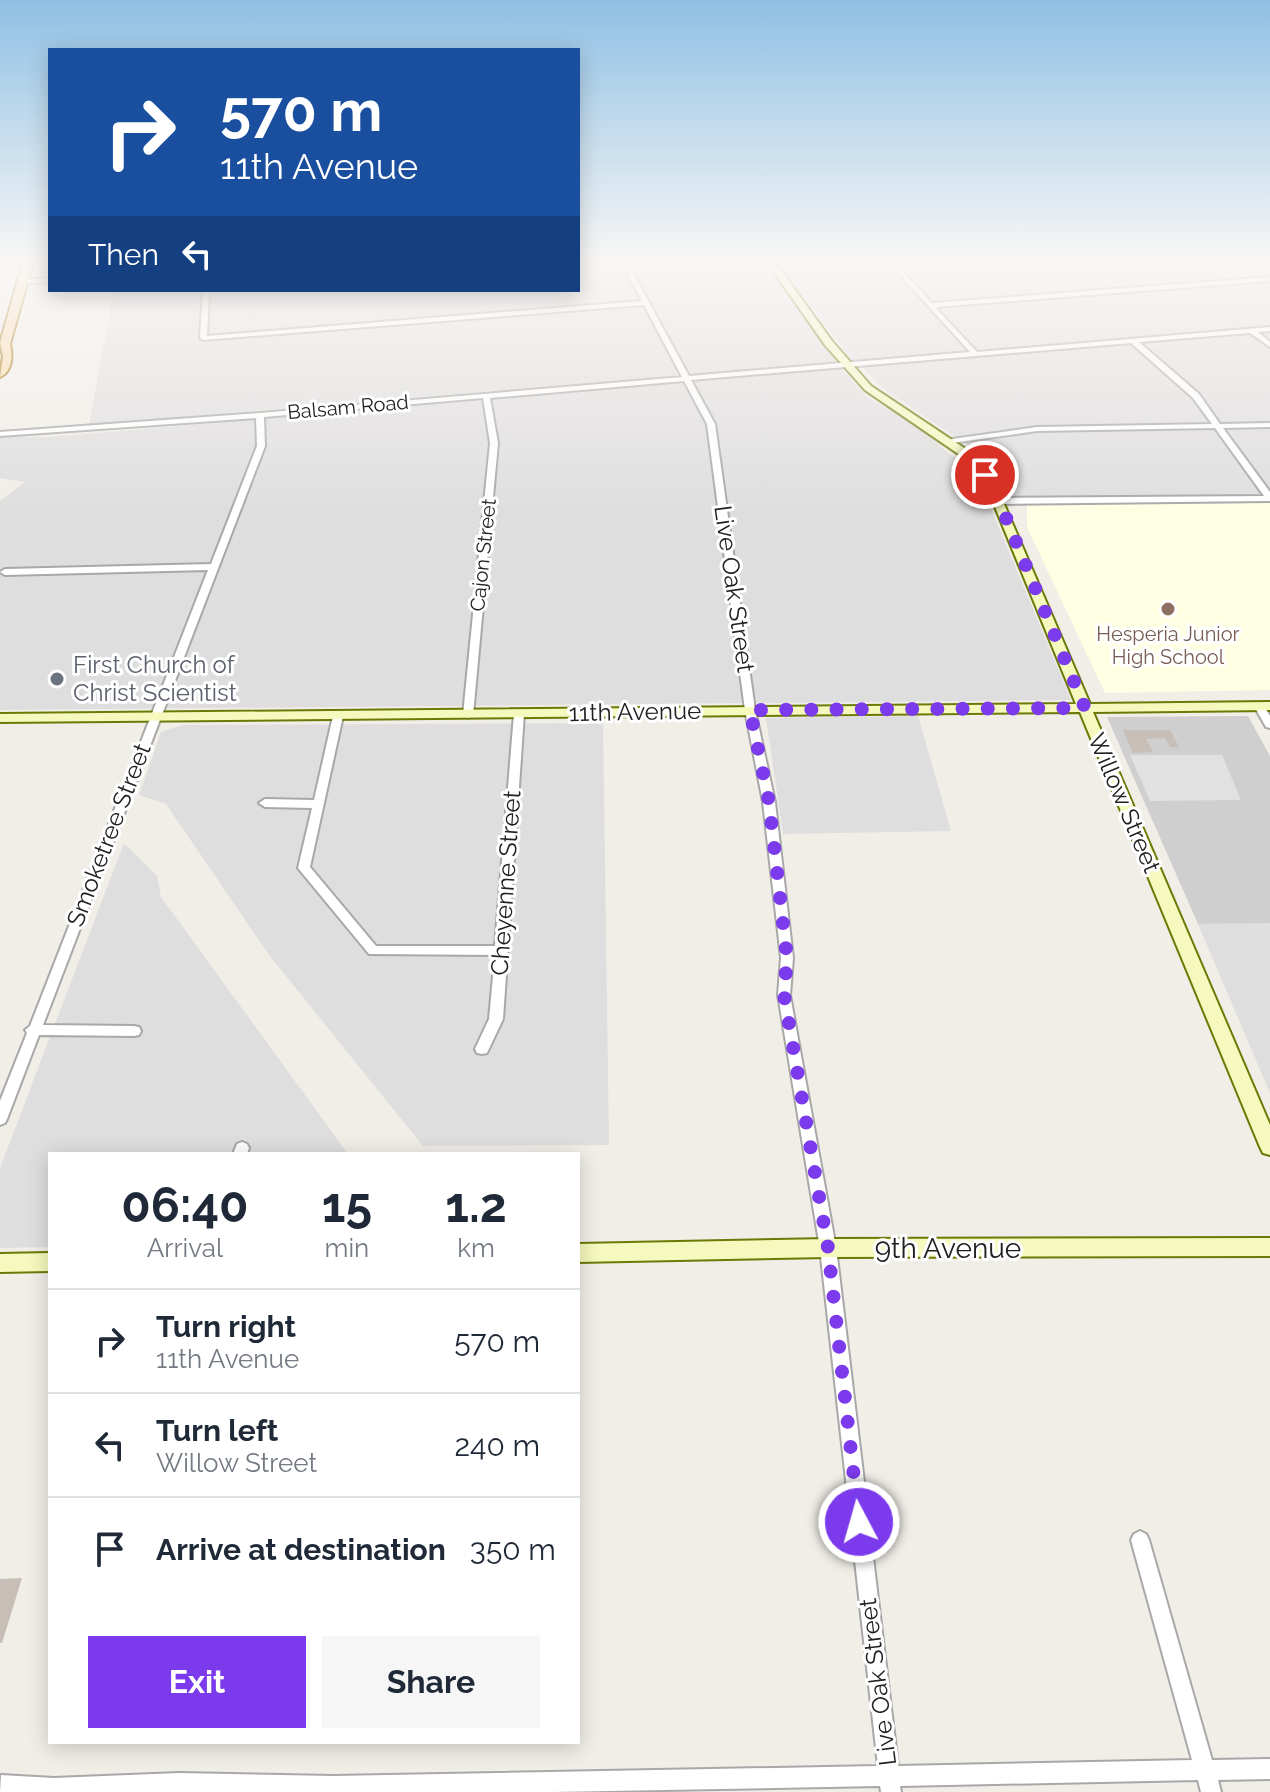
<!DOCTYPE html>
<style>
:root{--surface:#fff;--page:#f6f6f7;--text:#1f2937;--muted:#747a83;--line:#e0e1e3;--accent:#7c3aed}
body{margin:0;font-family:Raleway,sans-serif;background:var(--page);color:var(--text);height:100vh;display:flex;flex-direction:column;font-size:30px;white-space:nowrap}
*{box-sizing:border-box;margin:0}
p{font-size:26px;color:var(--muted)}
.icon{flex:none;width:44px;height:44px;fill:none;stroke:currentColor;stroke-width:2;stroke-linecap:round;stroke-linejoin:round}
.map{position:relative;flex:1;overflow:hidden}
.details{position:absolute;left:48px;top:1152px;width:532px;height:592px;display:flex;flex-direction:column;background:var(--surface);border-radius:0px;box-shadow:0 4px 20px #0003}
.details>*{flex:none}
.hud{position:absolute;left:48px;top:48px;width:532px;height:244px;border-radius:0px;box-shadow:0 4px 20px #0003;background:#1a4fa0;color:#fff;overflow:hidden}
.pin{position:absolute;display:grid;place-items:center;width:68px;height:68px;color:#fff;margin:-34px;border:4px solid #fff;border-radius:50%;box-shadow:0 2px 8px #0007}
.me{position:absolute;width:88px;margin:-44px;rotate:354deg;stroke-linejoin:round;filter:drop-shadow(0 0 6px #0008)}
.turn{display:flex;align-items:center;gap:28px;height:168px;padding:0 40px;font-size:36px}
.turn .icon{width:104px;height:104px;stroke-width:2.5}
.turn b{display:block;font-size:56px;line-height:68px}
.then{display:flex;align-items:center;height:76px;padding:0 40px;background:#0003;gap:16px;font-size:30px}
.eta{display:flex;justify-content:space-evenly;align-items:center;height:136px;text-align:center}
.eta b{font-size:48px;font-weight:700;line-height:56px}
.primary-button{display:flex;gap:16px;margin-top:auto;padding:16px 40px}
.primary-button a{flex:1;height:92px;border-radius:0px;background:var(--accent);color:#fff;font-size:32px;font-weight:700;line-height:92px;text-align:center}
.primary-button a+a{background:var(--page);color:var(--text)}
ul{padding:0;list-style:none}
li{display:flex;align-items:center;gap:24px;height:104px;padding:0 40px;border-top:2px solid var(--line)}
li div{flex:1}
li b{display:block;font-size:30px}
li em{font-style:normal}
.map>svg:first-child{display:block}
.residential{fill:#dfdede}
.education{fill:#feffe3}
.religious{fill:#cfcfcf}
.parking{fill:#e1e1e1}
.building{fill:#c6beb7}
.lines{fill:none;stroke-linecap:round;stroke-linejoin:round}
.street-casing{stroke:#a8a8a8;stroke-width:4}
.secondary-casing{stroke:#6b7a06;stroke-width:4}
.primary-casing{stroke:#9c6b01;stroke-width:4}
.street{fill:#fff;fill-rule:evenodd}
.secondary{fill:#f5f9bd;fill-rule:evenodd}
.primary{fill:#fbd6a2;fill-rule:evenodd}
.route{stroke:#7c3aed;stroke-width:14;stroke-dasharray:0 25.2}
.education-dot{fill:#8d6e63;stroke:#fff;stroke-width:3}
.worship-dot{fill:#6b7280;stroke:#fff;stroke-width:3}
.labels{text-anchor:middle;stroke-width:6;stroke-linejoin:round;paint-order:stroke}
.far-street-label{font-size:20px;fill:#212121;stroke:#fff}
.far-education-label{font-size:20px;fill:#785e54;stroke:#fff}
.street-label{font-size:24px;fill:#212121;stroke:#fff}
.worship-label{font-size:24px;fill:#5b616d;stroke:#fff;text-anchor:start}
.near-street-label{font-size:28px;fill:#212121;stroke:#fff}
</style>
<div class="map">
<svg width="1270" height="1792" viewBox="0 0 1270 1792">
<rect width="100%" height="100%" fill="#f1eee8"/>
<g class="residential">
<polygon points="578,262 763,262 837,362 89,425 114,290 578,290"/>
<polygon points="778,262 1270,262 1270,325 852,361"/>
<polygon points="1270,332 1270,503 1014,505 994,473 973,449 882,388 863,367"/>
<polygon points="842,369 866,396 922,429 963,466 984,492 1071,700 0,710 0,501 25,482 0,478 0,437 50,437"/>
<polygon points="918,716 951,831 783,834 766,718"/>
<polygon points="603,723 609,1145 423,1146 269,955 166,804 139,795 161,732 183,725"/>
<polygon points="124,843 157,876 161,897 348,1154 50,1154 50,1247 0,1248 0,1168"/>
<polygon points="1270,923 1270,1093 1198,924"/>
</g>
<polygon class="education" points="1270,503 1270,690 1105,693 1027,527 1027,505"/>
<polygon class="religious" points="1248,716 1270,756 1270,923 1198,924 1107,717"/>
<polygon class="parking" points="1130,755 1222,755 1241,800 1150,801"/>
<g class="building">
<polygon points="1123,730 1170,730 1179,747 1170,747 1165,738 1146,739 1153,752 1133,753"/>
<polygon points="22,1578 2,1643 0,1643 0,1579"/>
</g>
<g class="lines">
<g class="street-casing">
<g id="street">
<polygon points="621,262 627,262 689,376 970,352 888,262 894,262 932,303 1270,277 1270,281 935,307 977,352 1270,327 1270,331 1258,332 1270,342 1270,347 1250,333 1139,342 1199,394 1220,424 1270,423 1270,427 1223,428 1270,492 1270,501 999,504 995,501 999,498 1264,496 1215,428 1037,431 952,443 948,441 952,439 1037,427 1212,424 1193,398 1131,343 691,380 715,424 755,710 775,802 793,958 790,995 836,1248 898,1766 1192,1760 1131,1540 1134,1534 1140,1531 1146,1534 1149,1540 1212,1760 1270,1759 1270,1779 1218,1780 1221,1792 1201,1792 1198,1780 900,1786 901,1792 881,1792 880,1786 553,1792 0,1792 1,1775 54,1778 179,1773 333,1776 878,1766 820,1248 778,995 781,958 763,802 745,710 707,424 684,381 490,398 498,443 473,715 468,718 463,715 490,443 483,398 264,417 265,446 43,1025 134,1026 139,1027 141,1031 139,1035 134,1036 39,1035 7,1119 5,1123 0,1125 0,1101 27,1033 25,1030 30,1026 208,570 5,575 0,572 5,569 211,564 257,446 256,418 0,436 0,432 260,413 682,377 644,305 203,340 200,338 203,290 209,290 207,336 642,301"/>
<polygon points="50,278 50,282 22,284 19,282 22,280"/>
<polygon points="1259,703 1263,704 1270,716 1270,728 1266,727 1254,706"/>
<polygon points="519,711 524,714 503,1019 487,1053 482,1054 477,1053 475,1049 489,1019 495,955 369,954 298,868 312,808 265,807 259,803 265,799 314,800 333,716 334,714 342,714 343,716 310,867 376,946 495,946 514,714"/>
<polygon points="242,1142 247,1144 249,1148 247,1154 233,1154 237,1144"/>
</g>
</g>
<g class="secondary-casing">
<g id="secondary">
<polygon points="767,262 775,262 832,341 871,386 967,450 995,483 1090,704 1270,702 1270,710 1093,712 1270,1125 1270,1155 1263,1153 1260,1147 1080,712 0,722 0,714 1076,704 986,485 960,455 865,390 825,345"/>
<polygon points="1270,1238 1270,1256 828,1257 578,1262 578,1244 828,1239"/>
<polygon points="50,1253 50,1271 0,1272 0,1254"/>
</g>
</g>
<g class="primary-casing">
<path id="primary" d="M23,262H33L10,344C13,356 12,372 0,377L3,356L0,343Z"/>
</g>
<use href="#street" class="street"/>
<use href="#secondary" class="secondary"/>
<use href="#primary" class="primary"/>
</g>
<linearGradient id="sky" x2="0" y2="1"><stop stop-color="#8fc0e4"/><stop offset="0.51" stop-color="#f9f7f5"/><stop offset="1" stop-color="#f9f7f5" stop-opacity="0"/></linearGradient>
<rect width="1270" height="513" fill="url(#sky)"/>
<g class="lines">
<polyline class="route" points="859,1522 828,1248 784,995 787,958 769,802 750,710 1085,708 999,501 985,475"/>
</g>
<circle class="education-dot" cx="1168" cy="609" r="8"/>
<circle class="worship-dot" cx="57" cy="679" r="8"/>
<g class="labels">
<g class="far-street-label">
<text transform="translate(348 407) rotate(-5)" y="7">Balsam Road</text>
<text transform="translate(483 555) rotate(-84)" y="7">Cajon Street</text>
</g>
<g class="far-education-label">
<text x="1168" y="641">Hesperia Junior<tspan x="1168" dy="23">High School</tspan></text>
</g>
<g class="street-label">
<text transform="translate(734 589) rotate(82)" y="8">Live Oak Street</text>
<text transform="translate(635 712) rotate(-1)" y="8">11th Avenue</text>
<text transform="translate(1124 803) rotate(67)" y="8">Willow Street</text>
<text transform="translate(109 835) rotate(-69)" y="8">Smoketree Street</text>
<text transform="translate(506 883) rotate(-86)" y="8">Cheyenne Street</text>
<text transform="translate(878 1682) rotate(-97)" y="8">Live Oak Street</text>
</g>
<g class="worship-label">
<text x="73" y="673">First Church of<tspan x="73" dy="28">Christ Scientist</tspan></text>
</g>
<g class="near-street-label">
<text x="948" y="1258">9th Avenue</text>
</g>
</g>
</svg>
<div class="pin" style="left:985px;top:475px;background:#d93025"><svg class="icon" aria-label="arrive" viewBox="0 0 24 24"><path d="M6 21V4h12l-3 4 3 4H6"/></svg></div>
<svg class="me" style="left:859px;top:1522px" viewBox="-20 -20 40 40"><circle r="17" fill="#7c3aed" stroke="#fff" stroke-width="3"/><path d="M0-11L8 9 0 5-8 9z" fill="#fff"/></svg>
<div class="hud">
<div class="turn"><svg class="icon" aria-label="right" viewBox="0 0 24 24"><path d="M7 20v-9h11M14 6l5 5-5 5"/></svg><div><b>570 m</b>11th Avenue</div></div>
<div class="then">Then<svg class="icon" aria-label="left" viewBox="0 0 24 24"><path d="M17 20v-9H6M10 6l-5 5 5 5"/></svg></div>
</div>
<section class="details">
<div class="eta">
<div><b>06:40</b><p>Arrival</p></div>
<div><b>15</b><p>min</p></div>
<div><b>1.2</b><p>km</p></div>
</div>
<ul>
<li><svg class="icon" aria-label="right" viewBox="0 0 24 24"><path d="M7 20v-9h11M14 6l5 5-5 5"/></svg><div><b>Turn right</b><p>11th Avenue</p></div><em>570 m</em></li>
<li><svg class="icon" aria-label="left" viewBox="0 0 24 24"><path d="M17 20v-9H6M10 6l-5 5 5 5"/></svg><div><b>Turn left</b><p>Willow Street</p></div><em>240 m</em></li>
<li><svg class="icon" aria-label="arrive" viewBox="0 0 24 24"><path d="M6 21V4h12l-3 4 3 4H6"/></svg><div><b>Arrive at destination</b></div><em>350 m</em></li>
</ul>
<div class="primary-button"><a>Exit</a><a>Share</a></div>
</section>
</div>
